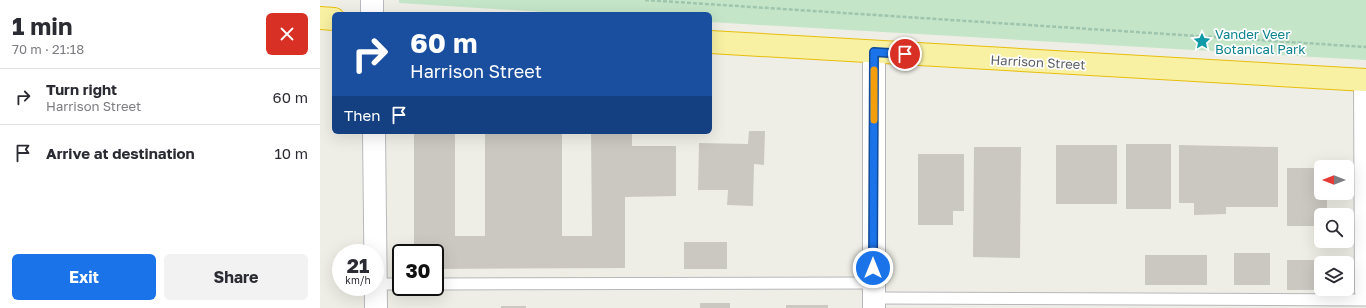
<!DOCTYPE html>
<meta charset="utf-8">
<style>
:root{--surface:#fff;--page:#f2f2f3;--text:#2b2b33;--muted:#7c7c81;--line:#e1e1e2;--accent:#1a73e8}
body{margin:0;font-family:"Golos Text",sans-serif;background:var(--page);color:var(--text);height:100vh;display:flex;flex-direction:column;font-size:15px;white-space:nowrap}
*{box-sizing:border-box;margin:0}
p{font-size:13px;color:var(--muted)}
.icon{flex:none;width:22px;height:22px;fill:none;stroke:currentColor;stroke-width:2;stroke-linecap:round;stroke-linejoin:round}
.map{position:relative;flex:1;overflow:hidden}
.details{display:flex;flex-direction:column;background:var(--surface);width:320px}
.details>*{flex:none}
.banner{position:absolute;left:12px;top:12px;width:380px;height:122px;border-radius:6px;box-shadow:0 4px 16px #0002;background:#1a4fa0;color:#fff;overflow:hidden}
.needle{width:26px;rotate:270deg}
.tools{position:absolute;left:994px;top:160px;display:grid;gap:8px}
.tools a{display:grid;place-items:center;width:40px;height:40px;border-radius:6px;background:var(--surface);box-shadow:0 4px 16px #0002;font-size:20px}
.speed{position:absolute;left:12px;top:244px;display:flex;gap:8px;font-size:20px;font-weight:700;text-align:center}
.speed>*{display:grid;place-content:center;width:52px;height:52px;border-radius:50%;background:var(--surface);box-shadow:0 4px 16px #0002;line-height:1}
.speed small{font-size:10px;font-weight:400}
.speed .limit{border:2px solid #111;border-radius:6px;background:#fff;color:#111}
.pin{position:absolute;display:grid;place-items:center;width:34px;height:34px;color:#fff;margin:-17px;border:2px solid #fff;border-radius:50%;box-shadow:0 1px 4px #0007}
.me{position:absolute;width:44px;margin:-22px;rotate:0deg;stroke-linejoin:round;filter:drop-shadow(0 0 3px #0008)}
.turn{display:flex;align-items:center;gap:14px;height:84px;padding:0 12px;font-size:18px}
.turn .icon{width:52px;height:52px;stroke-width:2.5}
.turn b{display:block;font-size:28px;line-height:34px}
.then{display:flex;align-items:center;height:38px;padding:0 12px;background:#0003;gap:8px;font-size:15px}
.round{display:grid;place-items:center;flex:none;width:42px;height:42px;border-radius:6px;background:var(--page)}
.headline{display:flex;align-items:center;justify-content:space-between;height:68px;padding:0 12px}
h1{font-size:24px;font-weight:700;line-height:30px}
.button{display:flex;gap:8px;margin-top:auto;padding:8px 12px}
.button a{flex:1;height:46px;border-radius:6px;background:var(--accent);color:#fff;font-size:16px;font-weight:700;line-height:46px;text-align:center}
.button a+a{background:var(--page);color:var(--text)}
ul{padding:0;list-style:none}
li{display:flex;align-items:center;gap:12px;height:56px;padding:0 12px;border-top:1px solid var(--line)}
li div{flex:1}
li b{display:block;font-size:15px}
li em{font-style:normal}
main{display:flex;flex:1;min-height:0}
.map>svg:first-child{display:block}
.green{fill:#c4e5c8}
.building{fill:#cbc8c2}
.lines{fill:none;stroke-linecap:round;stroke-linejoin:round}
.service-casing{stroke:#b6b7bc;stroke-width:13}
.minor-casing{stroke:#b6b7bc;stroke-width:24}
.secondary-casing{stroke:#b7b9bf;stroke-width:24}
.trunk-casing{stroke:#e7be0e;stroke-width:24}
.path{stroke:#9ec5ae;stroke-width:2.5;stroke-dasharray:4 2;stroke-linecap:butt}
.service{stroke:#fff;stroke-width:11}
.minor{stroke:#fff;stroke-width:22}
.secondary{stroke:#fff;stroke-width:22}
.trunk{stroke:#f8f0a2;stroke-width:22}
.route-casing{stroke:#114b97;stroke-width:10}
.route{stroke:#1a73e8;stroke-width:7}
.slow{stroke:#f59e0b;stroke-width:7}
.labels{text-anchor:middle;stroke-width:3.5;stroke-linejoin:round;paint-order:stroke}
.culture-label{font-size:13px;fill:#0d838f;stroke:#fff;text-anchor:start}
.street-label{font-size:13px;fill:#5e6065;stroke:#fff}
</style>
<main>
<section class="details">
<div class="headline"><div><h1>1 min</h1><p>70 m · 21:18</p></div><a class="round" style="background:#d93025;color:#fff"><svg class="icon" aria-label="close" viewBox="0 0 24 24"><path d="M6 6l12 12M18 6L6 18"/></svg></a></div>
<ul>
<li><svg class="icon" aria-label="right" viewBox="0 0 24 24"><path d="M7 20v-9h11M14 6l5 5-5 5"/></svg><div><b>Turn right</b><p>Harrison Street</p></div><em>60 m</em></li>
<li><svg class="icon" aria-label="arrive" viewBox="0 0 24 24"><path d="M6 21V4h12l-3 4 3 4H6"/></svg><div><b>Arrive at destination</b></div><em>10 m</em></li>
</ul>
<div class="button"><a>Exit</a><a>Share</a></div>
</section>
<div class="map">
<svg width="1046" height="308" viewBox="0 0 1046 308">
<rect width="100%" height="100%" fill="#efeee6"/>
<polygon class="green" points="79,0 1046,0 1046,60 390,22 390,14 256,14 79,3"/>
<g class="building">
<polygon points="429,131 445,131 444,165 434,164 433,206 407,205 408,190 378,190 379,143 428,144"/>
<polygon points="94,132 135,132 135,236 165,236 165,132 242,132 242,236 272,236 271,132 312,132 312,146 356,146 356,196 305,197 305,268 115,269 115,253 94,253"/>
<rect x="806" y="144" width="45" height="65"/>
<rect x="736" y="145" width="61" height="59"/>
<polygon points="859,145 958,147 958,207 906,207 906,214 874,215 874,203 859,203"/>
<polygon points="654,147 701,147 700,258 653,257"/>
<polygon points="598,154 644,154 644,211 633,211 633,225 598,225"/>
<polygon points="967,168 1001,168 1001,193 1007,193 1007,215 1001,215 1001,226 967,226"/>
<rect x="364" y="242" width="43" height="27"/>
<rect x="914" y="253" width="36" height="32"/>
<rect x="825" y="255" width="62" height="30"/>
<polygon points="967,260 1007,260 1007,263 1001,263 1001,290 967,290"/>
<rect x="380" y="303" width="30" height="5"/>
<rect x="466" y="305" width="42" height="3"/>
<rect x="181" y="306" width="25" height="2"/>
</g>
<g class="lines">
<g class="service-casing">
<g id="service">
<polyline points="56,284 81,284"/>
<polyline points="115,284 553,283"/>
<polyline points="554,298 1046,300"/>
</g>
</g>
<g class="minor-casing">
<g id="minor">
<polyline points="554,52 554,308"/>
<polyline points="1045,80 1046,291"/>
</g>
</g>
<g class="secondary-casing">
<g id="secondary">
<polyline points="52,14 52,0"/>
<polyline points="54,132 56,308"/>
</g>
</g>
<g class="trunk-casing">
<g id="trunk">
<polyline points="0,18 14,19"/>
<polyline points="390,42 1046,80"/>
</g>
</g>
<polyline class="path" points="325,0 1046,47"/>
<use href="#service" class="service"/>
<use href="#minor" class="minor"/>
<use href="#secondary" class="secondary"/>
<use href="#trunk" class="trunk"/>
</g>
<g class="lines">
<g class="route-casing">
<polyline id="route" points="553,268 554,52 585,54"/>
</g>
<use href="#route" class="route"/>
<polyline class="slow" points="554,120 554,70"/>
</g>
<defs>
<g id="sight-bare" transform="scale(1.38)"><path d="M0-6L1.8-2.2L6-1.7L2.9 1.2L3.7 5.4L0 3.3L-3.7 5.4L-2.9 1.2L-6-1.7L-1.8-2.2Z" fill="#0f9aa8" stroke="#fff" stroke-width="2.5" paint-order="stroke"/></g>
</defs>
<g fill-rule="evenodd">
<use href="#sight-bare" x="882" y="41"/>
</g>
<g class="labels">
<g class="culture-label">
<text x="895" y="39">Vander Veer<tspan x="895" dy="15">Botanical Park</tspan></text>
</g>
<g class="street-label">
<text transform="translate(718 62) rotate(3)" y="5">Harrison Street</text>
</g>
</g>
</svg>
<div class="tools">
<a><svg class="needle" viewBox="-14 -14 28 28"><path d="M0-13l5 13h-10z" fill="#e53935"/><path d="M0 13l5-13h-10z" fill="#7c7c81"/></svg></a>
<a><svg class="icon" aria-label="search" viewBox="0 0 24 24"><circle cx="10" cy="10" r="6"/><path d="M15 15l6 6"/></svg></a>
<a><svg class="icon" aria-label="layers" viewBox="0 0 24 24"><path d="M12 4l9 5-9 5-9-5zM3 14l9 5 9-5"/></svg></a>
</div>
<div class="speed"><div>21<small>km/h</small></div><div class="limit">30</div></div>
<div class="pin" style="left:585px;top:54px;background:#d93025"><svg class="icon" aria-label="arrive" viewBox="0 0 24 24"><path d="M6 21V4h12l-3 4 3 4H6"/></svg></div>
<svg class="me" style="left:553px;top:268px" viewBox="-20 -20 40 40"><circle r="17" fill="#1a73e8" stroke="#fff" stroke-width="3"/><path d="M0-11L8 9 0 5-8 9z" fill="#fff"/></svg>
<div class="banner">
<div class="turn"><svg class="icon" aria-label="right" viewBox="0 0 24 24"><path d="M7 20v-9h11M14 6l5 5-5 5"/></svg><div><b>60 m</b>Harrison Street</div></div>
<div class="then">Then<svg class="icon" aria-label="arrive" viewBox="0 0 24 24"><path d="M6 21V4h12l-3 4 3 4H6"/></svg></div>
</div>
</div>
</main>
